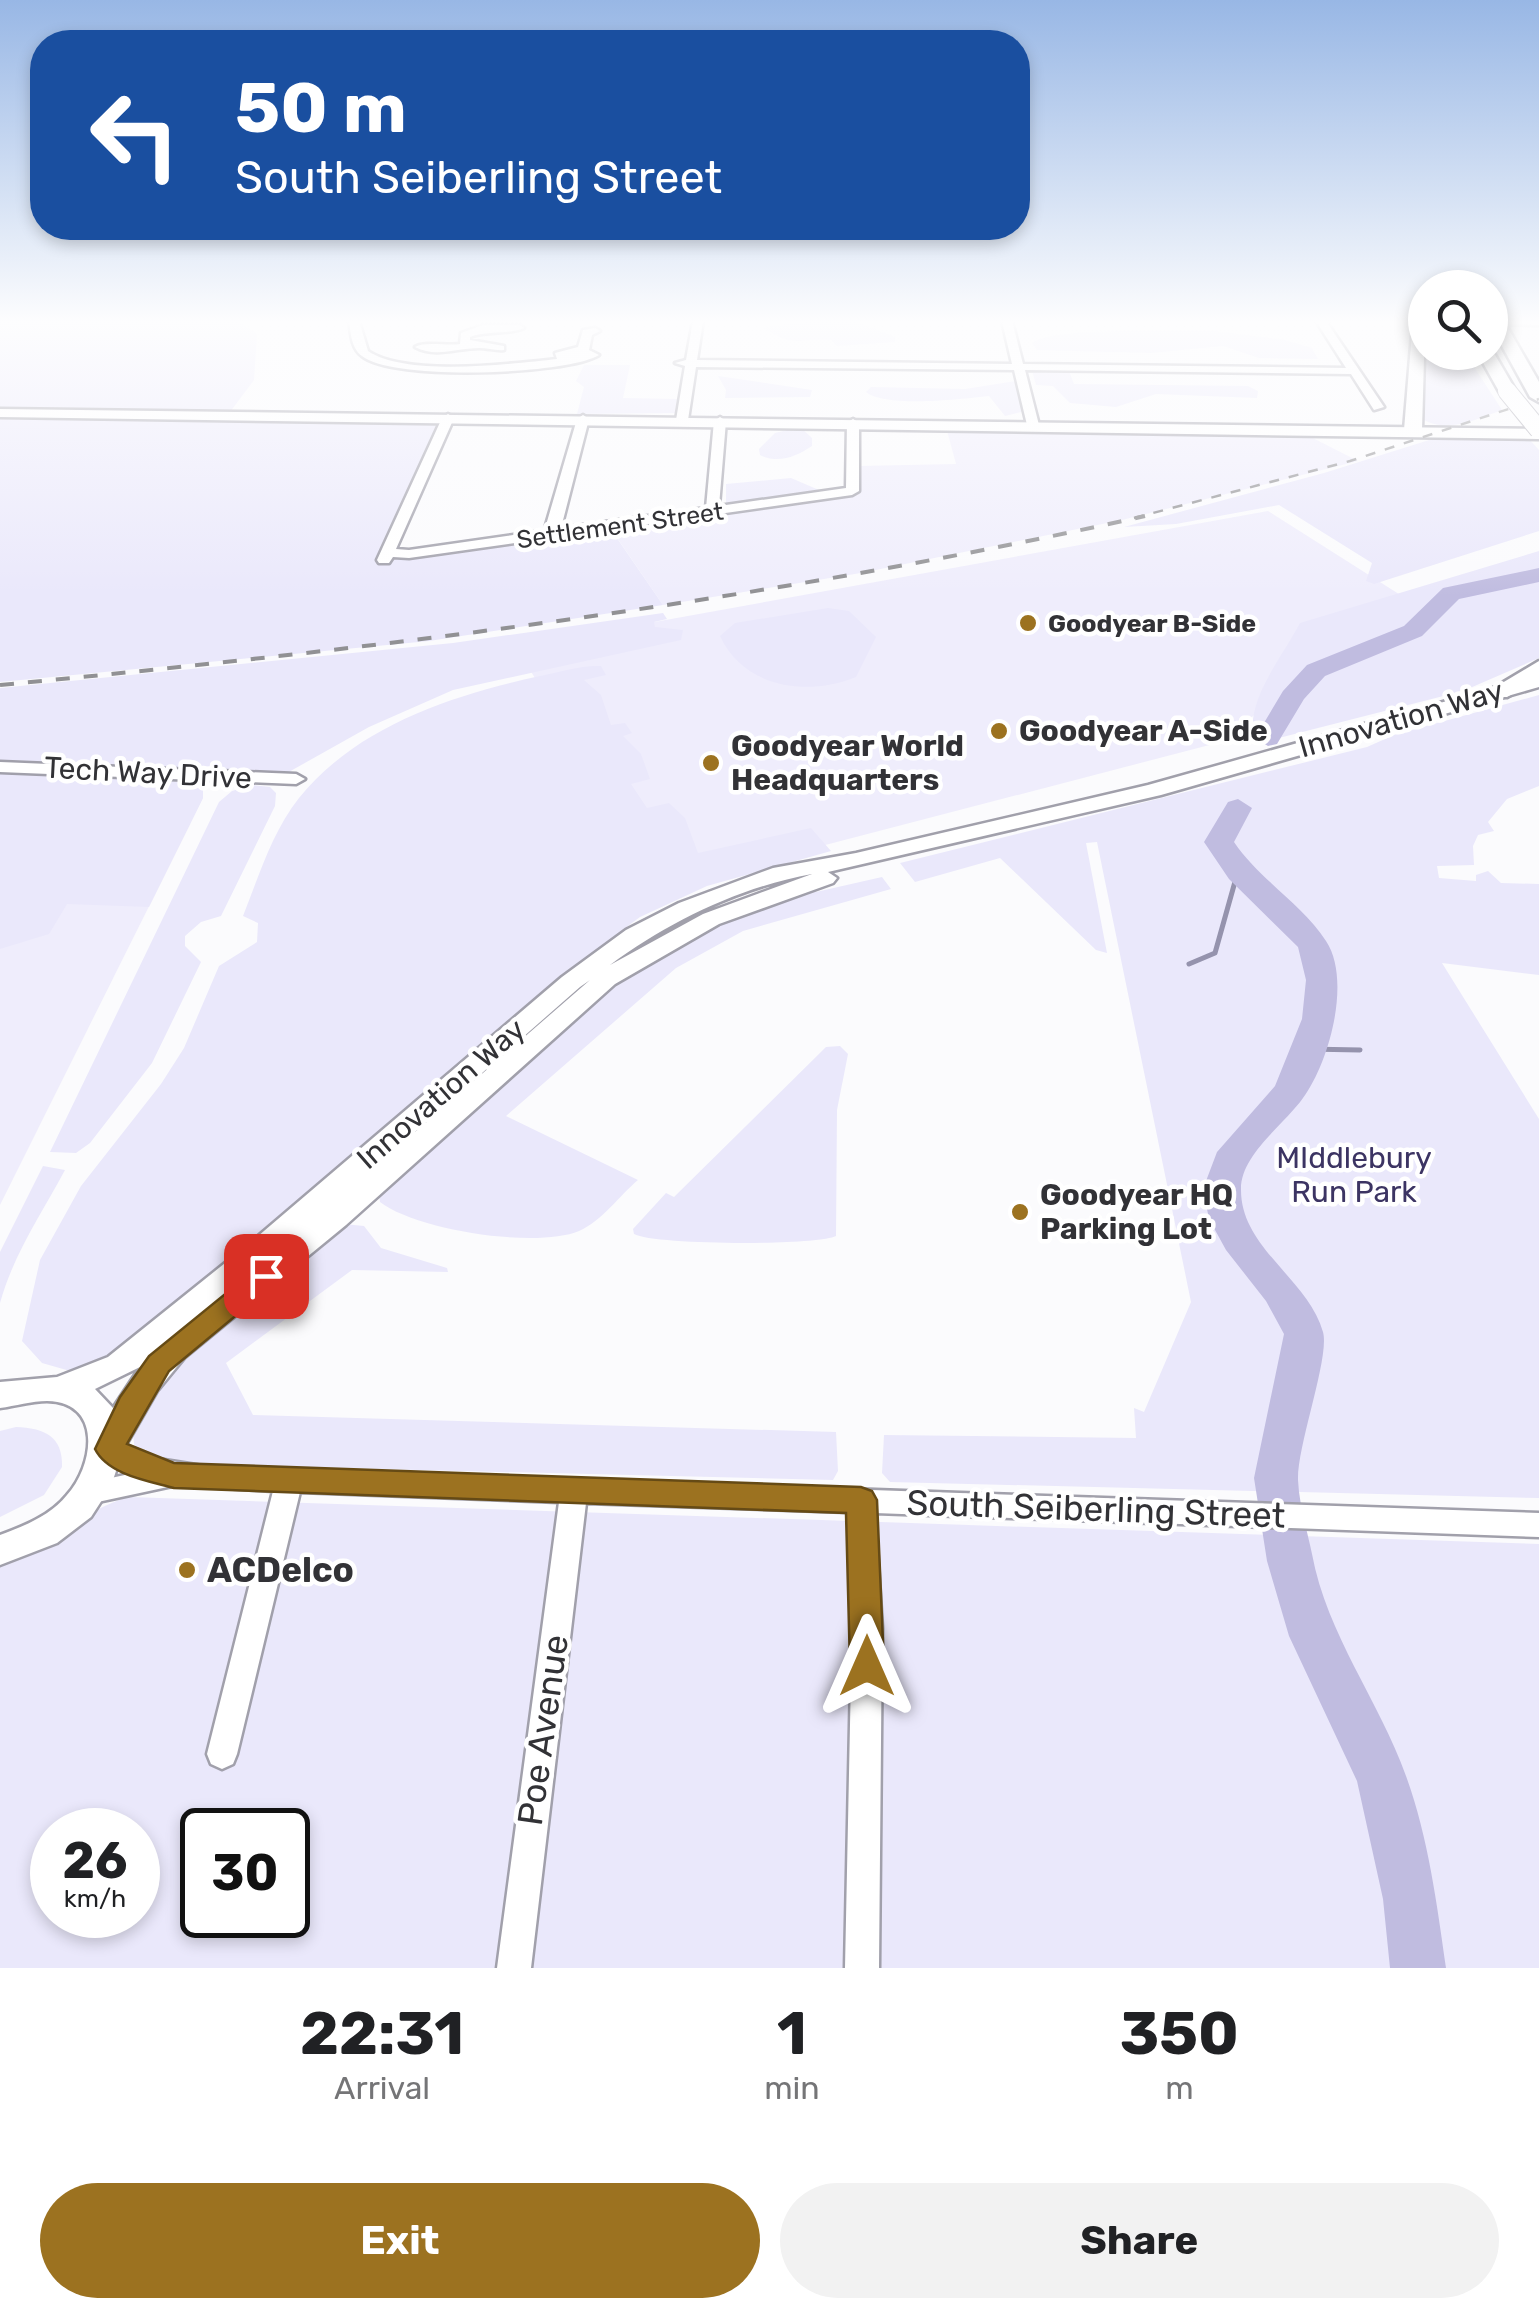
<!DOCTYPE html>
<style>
:root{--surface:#fff;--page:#f2f2f2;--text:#202124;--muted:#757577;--accent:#9c7220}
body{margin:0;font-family:Rubik,sans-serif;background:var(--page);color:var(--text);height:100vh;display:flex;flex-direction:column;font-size:38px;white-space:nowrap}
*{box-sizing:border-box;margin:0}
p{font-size:32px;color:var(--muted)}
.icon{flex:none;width:55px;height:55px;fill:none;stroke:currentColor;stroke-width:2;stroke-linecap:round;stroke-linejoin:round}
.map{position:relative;height:1968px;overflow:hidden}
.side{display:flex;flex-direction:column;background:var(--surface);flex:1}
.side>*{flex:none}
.guide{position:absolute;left:30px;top:30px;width:1000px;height:210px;border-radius:40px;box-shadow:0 5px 15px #0003;background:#1a4fa0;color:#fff;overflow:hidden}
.tools{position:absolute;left:1408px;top:270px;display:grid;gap:20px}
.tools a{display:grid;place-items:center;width:100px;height:100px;border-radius:50%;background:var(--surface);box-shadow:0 5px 15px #0003;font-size:50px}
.speed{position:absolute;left:30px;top:1808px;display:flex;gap:20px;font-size:50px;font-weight:700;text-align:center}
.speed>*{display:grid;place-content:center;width:130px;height:130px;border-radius:50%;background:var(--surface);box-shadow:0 5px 15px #0003;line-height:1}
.speed small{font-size:25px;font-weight:400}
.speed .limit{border:5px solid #111;border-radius:15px;background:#fff;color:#111}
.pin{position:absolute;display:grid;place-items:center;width:85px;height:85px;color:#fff;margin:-42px;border-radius:20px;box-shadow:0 5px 15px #0006}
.me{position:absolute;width:110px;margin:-55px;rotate:0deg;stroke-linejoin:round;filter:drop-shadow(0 0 8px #0008)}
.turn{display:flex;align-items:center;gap:35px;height:210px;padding:0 40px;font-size:45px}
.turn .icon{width:130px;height:130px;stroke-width:2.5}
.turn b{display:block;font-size:70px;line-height:85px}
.eta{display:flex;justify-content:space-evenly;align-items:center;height:170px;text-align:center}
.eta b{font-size:60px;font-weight:700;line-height:70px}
.primary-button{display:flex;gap:20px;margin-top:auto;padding:20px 40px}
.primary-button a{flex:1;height:115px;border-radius:60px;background:var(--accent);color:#fff;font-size:40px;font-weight:700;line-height:115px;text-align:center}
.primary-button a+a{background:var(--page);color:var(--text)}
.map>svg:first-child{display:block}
.built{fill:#efedfc}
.green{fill:#eae8fb;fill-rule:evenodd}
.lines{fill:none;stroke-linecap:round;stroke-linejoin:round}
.stream{stroke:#9593ad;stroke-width:5}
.river{fill:#c0bce0;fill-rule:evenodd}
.minor-casing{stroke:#a1a0ab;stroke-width:5}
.major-casing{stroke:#a1a0ab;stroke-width:5}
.highway-casing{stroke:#a1a0ab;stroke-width:5}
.minor{fill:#fff;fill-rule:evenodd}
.major{fill:#fff;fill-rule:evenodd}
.highway{fill:#fff;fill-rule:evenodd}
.rail-far1{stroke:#919194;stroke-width:2.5;stroke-dasharray:10 10;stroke-linecap:butt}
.rail{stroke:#919194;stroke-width:4;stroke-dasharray:14 14;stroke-linecap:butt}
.highway-bridge-casing{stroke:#a1a0ab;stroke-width:20;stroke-linecap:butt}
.highway-bridge{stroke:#fff;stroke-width:18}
.route{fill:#9c7220;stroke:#654a15;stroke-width:2.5}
.poi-dot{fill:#9c7220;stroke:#fff;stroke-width:4}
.labels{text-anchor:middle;stroke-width:9;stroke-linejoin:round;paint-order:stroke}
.far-street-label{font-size:25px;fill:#323236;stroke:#fff}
.far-poi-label{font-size:25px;font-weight:bold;fill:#323236;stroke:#fff;text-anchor:start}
.street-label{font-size:30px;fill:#323236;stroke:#fff}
.poi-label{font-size:30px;font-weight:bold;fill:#323236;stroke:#fff;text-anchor:start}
.park-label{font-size:30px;fill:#3c3463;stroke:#fff}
.near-street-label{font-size:35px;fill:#323236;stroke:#fff}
.near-poi-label{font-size:35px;font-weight:bold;fill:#323236;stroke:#fff;text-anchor:start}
</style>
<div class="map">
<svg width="1539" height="1968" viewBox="0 0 1539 1968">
<rect width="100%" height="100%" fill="#fbfbfd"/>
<g class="built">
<polygon points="946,427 1301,432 1358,461 1122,520 861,573 663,605 611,529 858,495 858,466 956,464"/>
<polygon points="1268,511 1402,596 1221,742 718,873 669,897 516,647"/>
<polygon points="0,771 184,782 203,789 203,798 0,1205"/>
</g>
<g class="green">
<polygon points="0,321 238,321 257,334 254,380 230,412 0,409"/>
<path d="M814,321H855L895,337V342L837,346L831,340C799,337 795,350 763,327Z"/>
<path d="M1215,331L1285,340L1312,348L1318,359L1259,358L1223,346L1151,353L1037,350L1032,343C1052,326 1181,332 1215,331Z"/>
<path d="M1426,353H1465L1502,410C1477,419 1446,435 1421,418Z"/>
<polygon points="584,365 630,365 623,398 677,399 675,413 577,414 584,387 576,381"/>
<polygon points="1032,370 1069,371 1074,384 1248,386 1258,391 1257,398 1156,394 1116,407 1070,403 1053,386 1036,385"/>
<polygon points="718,376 812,390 810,397 725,398 726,390"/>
<path d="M1016,381L1025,411L1005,416L989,396C962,399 886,408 866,392L871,387L965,389Z"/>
<polygon points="0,416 440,422 375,560 610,528 663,605 429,641 0,682"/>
<path d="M800,427L812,438V446C795,457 779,464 760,455L759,449L775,433Z"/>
<polygon points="1442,436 1528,438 1539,450 1539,531 1374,584 1366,581 1372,563 1279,505 1176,524 1124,527 1324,473"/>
<polygon points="791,478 819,490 726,507 726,484"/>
<path d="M1539,551V658L1463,691L1255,744C1242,704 1282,658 1300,623Z"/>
<path d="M828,608L849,611L876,637L856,677C807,697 744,688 720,636L735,623Z"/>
<polygon points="663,613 667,619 654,622 655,627 683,630 681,640 453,690 369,727 287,773 0,761 0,688 453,643"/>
<path d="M601,666L606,675L584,680L601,695L611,725L625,723L632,733L623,736L641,754L650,779L631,784L647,808L669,803L685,818L698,853L811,828L831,851L707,886L640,917L557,979L142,1342L77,1373L42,1363L22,1341L40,1260L81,1186L161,1084L184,1048L219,966L257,942L258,923L243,916C259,876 272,832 299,798C357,726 453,695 540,676C560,672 581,665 601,666Z"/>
<polygon points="1539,695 1539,786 1507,799 1488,822 1494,831 1478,835 1473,846 1474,865 1437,866 1439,878 1476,881 1476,875 1488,871 1501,883 1539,884 1539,975 1442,963 1539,1119 1539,1498 890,1482 882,1473 884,1435 1136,1438 1134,1408 1144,1412 1191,1302 1097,842 1086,843 1107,953 1096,950 1000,858 915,882 900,863 1367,747 1394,735"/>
<polygon points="0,771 184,782 203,789 203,798 149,907 67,904 49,934 0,949"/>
<polygon points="252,785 270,787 276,793 275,806 221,916 201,922 185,936 185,946 201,962 152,1063 90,1143 76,1153 50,1152 219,802 232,791"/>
<path d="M882,877L891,889L743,931L676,968L506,1116L638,1180C619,1196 602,1221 579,1231C536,1249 416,1230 380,1202L379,1195L626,976L732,915L813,887L816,892Z"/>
<path d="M840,1046L848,1054L837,1110L836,1236C815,1246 653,1245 634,1234L633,1229L666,1193L674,1197L826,1047Z"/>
<path d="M43,1166L65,1170C41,1215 14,1253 0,1303V1252Z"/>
<path d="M344,1224L364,1226L381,1248L447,1268L448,1272L352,1270L226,1363L253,1415L836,1432L838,1471L833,1480L173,1464L150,1460L136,1451C110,1377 292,1265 344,1224Z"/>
<path d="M16,1427C44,1428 63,1436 62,1467L44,1495L0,1517V1431Z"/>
<path d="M129,1497L1539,1544V1968H0V1562C49,1550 82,1509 129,1497ZM52,1830H138V1915H52ZM202,1830H288V1915H202Z"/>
</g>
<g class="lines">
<g class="stream">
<polyline points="1189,964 1215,953 1238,871"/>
<polyline points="1307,1049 1360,1050"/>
</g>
<g class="river">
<polygon points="1539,568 1539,582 1459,599 1422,636 1325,676 1304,699 1277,744 1268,746 1255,738 1283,691 1307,665 1404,626 1443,588"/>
<path d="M1238,799L1252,808L1234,842C1259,879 1303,905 1326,941C1352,980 1329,1063 1303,1098C1284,1125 1240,1155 1241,1190C1241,1248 1308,1279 1323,1332C1330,1357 1297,1446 1298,1480C1299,1504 1307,1530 1312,1554C1327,1635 1379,1700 1406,1776C1428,1836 1437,1904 1446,1968H1390L1383,1899L1357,1781L1289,1636L1267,1561L1254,1478L1284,1334L1266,1301L1226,1250L1209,1219L1203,1189L1217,1152L1275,1086L1302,1019L1306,980L1298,947L1229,879L1204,842L1228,802Z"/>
</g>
<g class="minor-casing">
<g id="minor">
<path d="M349,321H359L368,351C406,377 511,364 557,359L555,353L578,347L583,330L595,328L600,331L592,335L589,350L599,355C566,375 392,381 362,356C351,348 351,333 349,321Z"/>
<polygon points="693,321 703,321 697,360 1012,364 1002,321 1012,321 1023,364 1346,368 1316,321 1326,321 1384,407 1374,410 1351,374 1025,370 1039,425 1033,429 1027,425 1014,370 696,367 688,420 682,424 676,420 685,366 675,363 686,360"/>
<polygon points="1490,321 1539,321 1539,325 1490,324"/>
<path d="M483,325H519L524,328C509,335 488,330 470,337V340L504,346V350C496,351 488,348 479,348C457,348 436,358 415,347C425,341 447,346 460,344L461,333Z"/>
<polygon points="448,414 454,418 396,549 409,550 548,530 546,525 577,419 583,415 589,419 561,528 706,508 714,421 720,417 726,421 719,506 846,488 847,423 853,419 859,423 859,491 852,495 409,558 393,557 389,563 379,563 377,560 442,418"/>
<polygon points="0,762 296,774 305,779 296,784 0,772"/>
<polygon points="110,1438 158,1459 209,1467 1539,1513 1539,1537 875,1513 882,1628 879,1968 845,1968 852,1628 848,1512 586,1503 531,1968 497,1968 559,1502 300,1492 237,1754 233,1764 222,1769 211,1764 207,1754 273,1491 177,1485 93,1503 83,1500 79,1492 83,1484 134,1473 101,1457 97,1449 101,1441"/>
</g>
</g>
<g class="major-casing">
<g id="major">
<polygon points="0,409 1539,429 1539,439 0,417"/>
<path d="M1539,675V687L1161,795L828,872L837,878L833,883L719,924L615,984L346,1225L185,1357L157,1391L123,1450L111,1486L91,1517L57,1543L0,1565V1535C24,1526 50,1516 67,1495C94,1465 103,1402 47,1401C32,1401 15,1406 0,1408V1382L57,1377L108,1357L250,1243L562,977L626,930L679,903L773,868L856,853L1148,785ZM812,874L703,914L610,965C668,922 740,887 812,874ZM590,980L384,1159L580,987ZM140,1367L113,1408L95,1389Z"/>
</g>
</g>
<g class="highway-casing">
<g id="highway">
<polygon points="1413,321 1425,321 1422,430 1413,435 1404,430"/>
<polygon points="1493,323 1505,323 1539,382 1539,402 1530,397 1491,326"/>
<polygon points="1491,348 1516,391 1513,395 1501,395 1477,352 1490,352"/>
<polygon points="1539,661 1539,678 1507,697 1491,697 1487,692"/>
</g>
</g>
<use href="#minor" class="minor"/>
<use href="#major" class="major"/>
<use href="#highway" class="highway"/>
<polyline class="rail-far1" points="1134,518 1350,461 1539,399"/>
<path class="rail" d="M0,685C387,648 765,601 1145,516"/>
<g class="highway-bridge-casing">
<g id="highway-bridge">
<polyline points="1498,321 1499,326"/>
<polyline points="1507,391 1539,430"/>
</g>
</g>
<use href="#highway-bridge" class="highway-bridge"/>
</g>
<linearGradient id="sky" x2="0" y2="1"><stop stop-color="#98b7e5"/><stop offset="0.54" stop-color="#fdfdfe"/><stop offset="1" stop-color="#fdfdfe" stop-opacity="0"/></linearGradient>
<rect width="1539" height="596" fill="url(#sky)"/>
<path class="route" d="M266,1266L279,1276L275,1283L169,1371L127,1444L174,1463L861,1487L872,1491L877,1500L884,1666L879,1676L867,1681L855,1676L850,1666L846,1513L174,1488C149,1481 108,1475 95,1449L120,1397L149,1356L256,1269Z"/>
<g class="poi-dot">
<circle cx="1028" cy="623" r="10"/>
<circle cx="999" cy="731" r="10"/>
<circle cx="711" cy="763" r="10"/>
<circle cx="1020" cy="1212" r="10"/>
<circle cx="187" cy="1570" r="10"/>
</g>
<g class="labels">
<g class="far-street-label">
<text transform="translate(620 525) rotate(-8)" y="9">Settlement Street</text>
</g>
<g class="far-poi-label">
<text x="1048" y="632">Goodyear B-Side</text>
</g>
<g class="street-label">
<text transform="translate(1401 719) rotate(-16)" y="10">Innovation Way</text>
<text transform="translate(148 773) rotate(3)" y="10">Tech Way Drive</text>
<text transform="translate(441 1094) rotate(-41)" y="10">Innovation Way</text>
</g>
<g class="poi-label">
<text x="1019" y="741">Goodyear A-Side</text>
<text x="731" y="756">Goodyear World<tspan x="731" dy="34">Headquarters</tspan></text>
<text x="1040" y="1205">Goodyear HQ<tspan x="1040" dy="34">Parking Lot</tspan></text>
</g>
<g class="park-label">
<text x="1354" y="1168">MIddlebury<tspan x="1354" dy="34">Run Park</tspan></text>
</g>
<g class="near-street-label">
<text transform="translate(1096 1509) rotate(2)" y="12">South Seiberling Street</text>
<text transform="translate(543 1730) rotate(-82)" y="12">Poe Avenue</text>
</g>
<g class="near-poi-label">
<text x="207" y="1582">ACDelco</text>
</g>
</g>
</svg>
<div class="tools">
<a><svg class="icon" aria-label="search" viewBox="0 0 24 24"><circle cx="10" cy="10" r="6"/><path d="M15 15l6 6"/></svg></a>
</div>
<div class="speed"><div>26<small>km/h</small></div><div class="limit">30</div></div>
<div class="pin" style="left:266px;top:1276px;background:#d93025"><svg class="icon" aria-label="arrive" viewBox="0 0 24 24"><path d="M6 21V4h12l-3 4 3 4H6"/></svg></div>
<svg class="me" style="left:867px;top:1666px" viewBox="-20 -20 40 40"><path d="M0-17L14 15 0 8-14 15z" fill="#9c7220" stroke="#fff" stroke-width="4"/></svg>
<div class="guide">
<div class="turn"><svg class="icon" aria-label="left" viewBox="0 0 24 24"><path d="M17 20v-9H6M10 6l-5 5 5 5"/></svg><div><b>50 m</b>South Seiberling Street</div></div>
</div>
</div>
<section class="side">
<div class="eta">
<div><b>22:31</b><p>Arrival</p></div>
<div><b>1</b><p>min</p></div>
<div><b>350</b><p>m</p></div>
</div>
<div class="primary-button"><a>Exit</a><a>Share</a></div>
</section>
